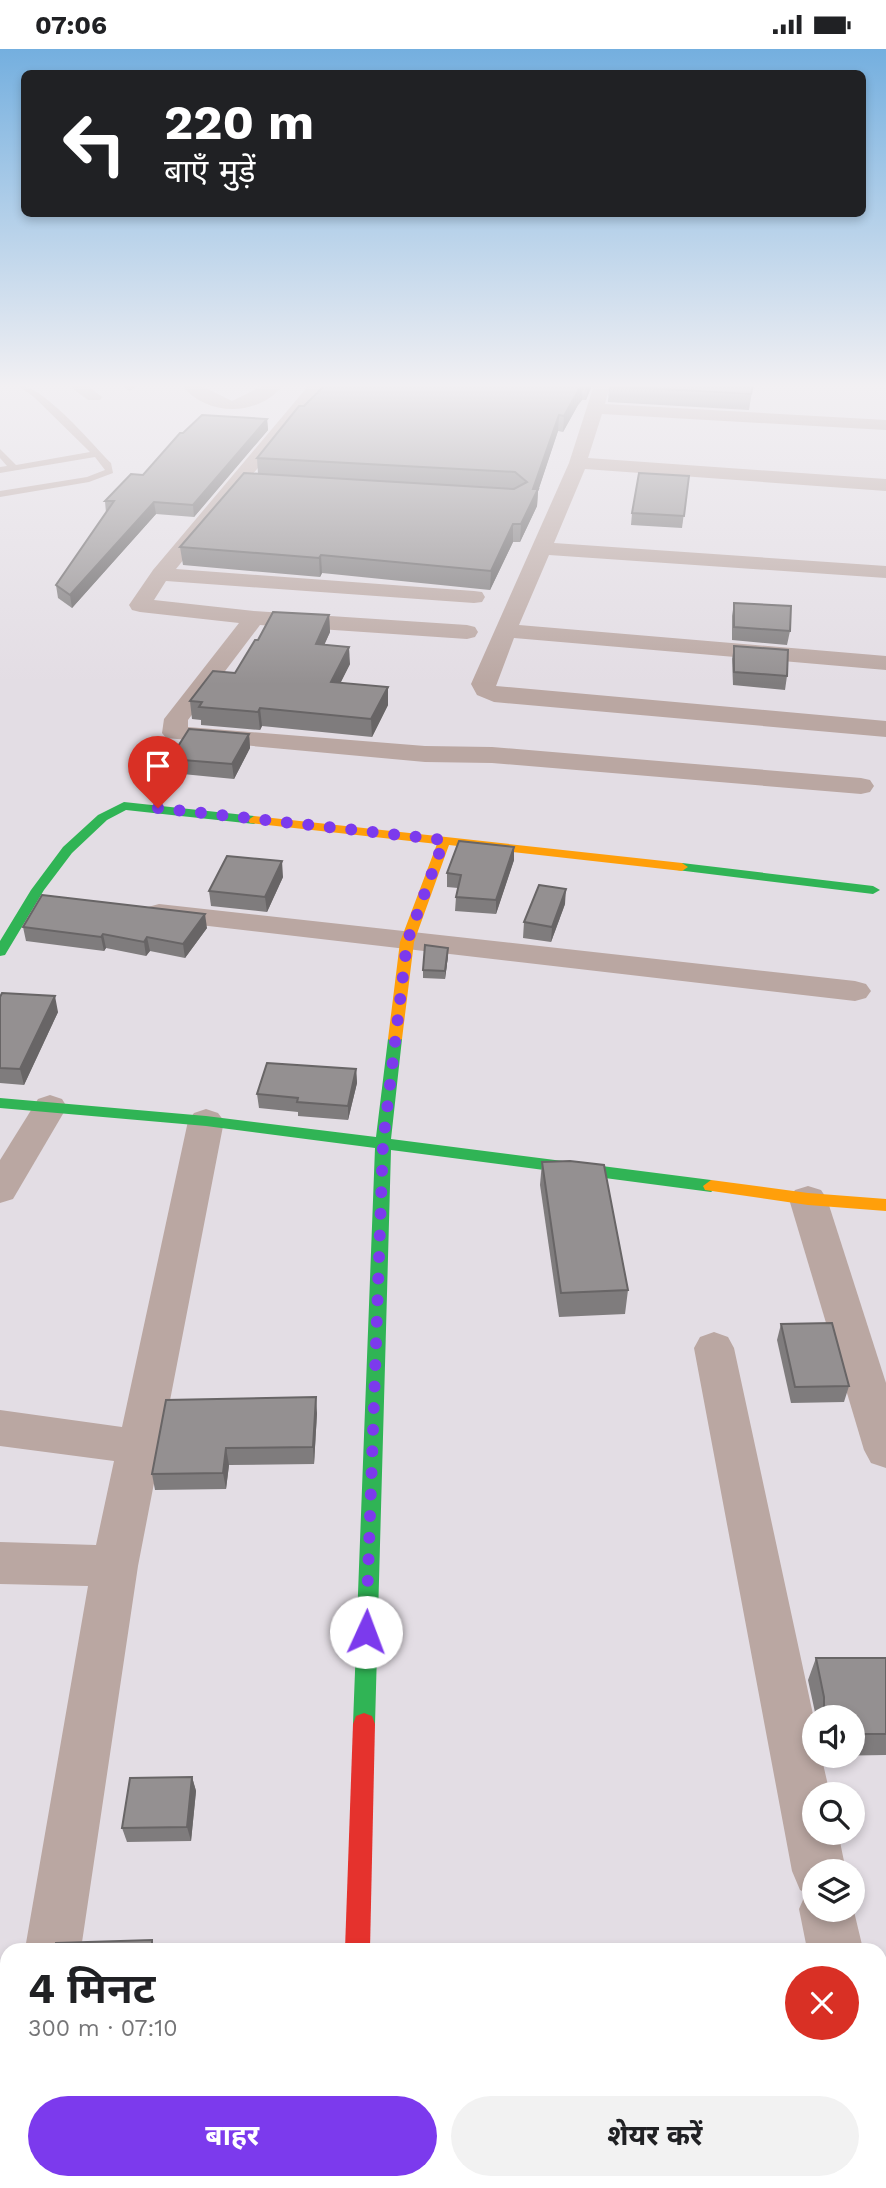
<!DOCTYPE html>
<html lang="hi">
<meta charset="utf-8">
<style>
:root{--surface:#fff;--page:#f2f2f2;--text:#202124;--muted:#757577;--accent:#7c3aed}
body{margin:0;font-family:"Work Sans","Noto Sans Devanagari",sans-serif;background:var(--page);color:var(--text);height:100vh;display:flex;flex-direction:column;font-size:26px;white-space:nowrap}
*{box-sizing:border-box;margin:0}
p{font-size:23px;color:var(--muted)}
.icon{flex:none;width:38px;height:38px;fill:none;stroke:currentColor;stroke-width:2;stroke-linecap:round;stroke-linejoin:round}
.map{position:relative;flex:1;overflow:hidden}
.sheet{position:absolute;left:0px;top:1894px;width:887px;height:247px;display:flex;flex-direction:column;background:var(--surface);border-radius:21px 21px 0 0;box-shadow:0 4px 10px #0003}
.sheet>*{flex:none}
.banner{position:absolute;left:21px;top:21px;width:845px;height:147px;border-radius:10px;box-shadow:0 4px 10px #0003;background:#202124;color:#fff;overflow:hidden}
.tools{position:absolute;left:802px;top:1656px;display:grid;gap:14px}
.tools a{display:grid;place-items:center;width:63px;height:63px;border-radius:50%;background:var(--surface);box-shadow:0 4px 10px #0003;font-size:35px}
.pin{position:absolute;display:grid;place-items:center;width:60px;height:60px;color:#fff;margin:-72px -30px;border-radius:50% 50% 50% 0;rotate:-45deg;box-shadow:0 0 7px #0007}
.pin .icon{rotate:45deg}
.me{position:absolute;width:77px;margin:-38px;rotate:2deg;stroke-linejoin:round;filter:drop-shadow(0 0 5px #0008)}
.turn{display:flex;align-items:center;gap:24px;height:147px;padding:0 28px;font-size:32px}
.turn .icon{width:91px;height:91px;stroke-width:2.5}
.turn b{display:block;font-size:49px;line-height:60px}
.round{display:grid;place-items:center;flex:none;width:74px;height:74px;border-radius:37px;background:var(--page)}
.summary{display:flex;align-items:center;justify-content:space-between;height:119px;padding:0 28px}
h1{font-size:42px;font-weight:700;line-height:52px}
.action{display:flex;gap:14px;margin-top:auto;padding:14px 28px}
.action a{flex:1;height:80px;border-radius:42px;background:var(--accent);color:#fff;font-size:28px;font-weight:700;line-height:80px;text-align:center}
.action a+a{background:var(--page);color:var(--text)}
.status{display:flex;justify-content:space-between;align-items:center;height:49px;padding:0 35px;background:var(--surface);direction:ltr}
.status svg{height:19px;fill:currentColor}
.map>svg:first-child{display:block}
.lines{fill:none;stroke-linecap:round;stroke-linejoin:round}
.lane{fill:#baa7a2;fill-rule:evenodd}
.street{fill:#baa7a2;fill-rule:evenodd}
.fast{fill:#30b455;fill-rule:evenodd}
.slow{fill:#ff9f0a;fill-rule:evenodd}
.jam{fill:#e5322d;fill-rule:evenodd}
.wall{fill:#7f7c7d}
.shaded-wall{fill:#686566}
.building{fill:#949091;stroke:#686566;stroke-width:2}
.route{stroke:#7c3aed;stroke-width:12;stroke-dasharray:0 21.6}
</style>
<div class="status"><b>07:06</b><svg viewBox="0 0 49 12"><path d="M0 12V9h3v3zM5 12V6h3v6zM10 12V3h3v9zM15 12V0h3v12zM26 1h20v11H26zM47 4h2v5h-2z"/></svg></div>
<div class="map">
<svg width="886" height="2139" viewBox="0 0 886 2139">
<rect width="100%" height="100%" fill="#e3dde4"/>
<g class="lines">
<path class="lane" d="M18,336C42,335 93,396 111,414L113,424L89,433L0,448V442L87,428L105,421L95,408L0,424V418L7,417L0,409V400L16,416L90,403L35,349Z"/>
<g class="street">
<polygon points="68,336 87,336 102,348 100,351 88,351"/>
<polygon points="121,336 137,336 138,337 130,342"/>
<path d="M181,336H200L232,352L265,336H284C257,368 208,368 181,336Z"/>
<polygon points="309,336 325,336 176,520 474,542 482,543 485,548 482,553 474,554 166,532 154,551 254,562 467,576 475,578 478,583 475,588 467,590 260,576 188,671 188,678 425,697 492,698 861,729 870,731 874,737 870,743 861,745 492,714 425,713 166,689 162,684 164,670 239,574 140,563 132,561 129,556 153,521"/>
<polygon points="594,336 610,336 605,355 886,371 886,381 602,365 588,409 886,430 886,442 585,420 554,494 886,517 886,529 549,506 519,576 886,607 886,621 514,589 496,637 886,672 886,688 494,653 477,646 471,635 569,414"/>
<polygon points="159,855 855,932 866,935 871,942 866,949 855,952 148,870 144,864 148,858"/>
<polygon points="50,1046 62,1050 67,1058 13,1150 0,1154 0,1111 38,1050"/>
<polygon points="206,1060 218,1064 224,1072 138,1517 81,1900 25,1900 88,1537 0,1535 0,1493 96,1496 114,1412 0,1397 0,1361 122,1378 188,1072 194,1064"/>
<polygon points="808,1137 821,1141 827,1150 886,1334 886,1419 871,1414 864,1401 789,1150 795,1141"/>
<polygon points="714,1283 728,1288 734,1299 814,1670 814,1706 821,1706 830,1745 814,1745 814,1783 838,1783 846,1822 814,1822 814,1860 852,1860 852,1854 863,1900 807,1900 799,1860 806,1844 800,1841 792,1822 694,1299 700,1288"/>
<polygon points="880,2093 886,2095 886,2139 852,2139 851,2133 880,2133"/>
<polygon points="7,2105 7,2133 46,2133 45,2139 0,2139 0,2108"/>
<rect x="318" y="2133" width="62" height="6"/>
</g>
<g class="fast">
<polygon points="124,753 254,767 260,771 254,775 126,761 107,771 72,804 44,841 5,906 0,907 0,892 31,841 63,798 98,766"/>
<polygon points="682,814 873,837 880,841 873,845 677,821 677,815"/>
<polygon points="395,985 402,990 391,1090 711,1131 719,1137 711,1143 391,1101 375,1675 372,1683 364,1686 356,1683 353,1675 375,1099 206,1077 0,1059 0,1049 206,1067 376,1088 388,990"/>
</g>
<g class="slow">
<polygon points="254,767 682,814 688,818 682,822 449,796 414,893 402,990 395,995 388,990 400,893 437,795 250,774 248,771"/>
<polygon points="711,1131 808,1144 886,1150 886,1162 808,1156 705,1141 703,1137"/>
</g>
<polygon class="jam" points="364,1664 372,1667 375,1675 370,1900 345,1900 353,1675 356,1667"/>
</g>
<g class="wall">
<polygon points="325,336 592,336 586,351 582,351 578,356 563,383 558,382 538,442 537,457 520,493 513,493 490,541 322,524 320,528 183,516 180,498 258,425 257,409 304,357"/>
<polygon points="753,336 749,361 608,353 609,337"/>
<polygon points="267,370 268,381 194,468 156,465 72,559 58,549 56,536 106,464 105,452 143,426 183,384"/>
<polygon points="689,427 682,479 631,476 632,464"/>
<polygon points="734,554 790,582 787,596 732,591 732,567"/>
<polygon points="329,566 330,583 324,596 350,615 340,634 388,656 372,688 262,677 260,681 201,676 201,671 192,670 190,652 235,624 258,591"/>
<polygon points="734,597 787,627 785,641 733,636 732,610"/>
<polygon points="249,685 250,699 234,730 172,724 170,710"/>
<polygon points="514,811 496,865 455,862 456,848 458,839 447,838 447,824"/>
<polygon points="283,828 267,863 211,857 209,842"/>
<polygon points="565,855 551,893 523,889 524,873"/>
<polygon points="23,878 207,879 185,909 150,902 146,907 106,899 104,902 26,892"/>
<polygon points="448,907 445,930 423,929 423,921"/>
<polygon points="0,948 58,963 24,1036 0,1034"/>
<polygon points="356,1020 357,1034 348,1071 298,1067 298,1063 259,1059 257,1045"/>
<polygon points="542,1113 628,1241 625,1265 559,1268 540,1136"/>
<polygon points="781,1275 849,1337 844,1353 791,1354 777,1291"/>
<polygon points="317,1364 314,1415 229,1416 226,1440 155,1441 152,1425"/>
<polygon points="816,1609 886,1609 886,1706 824,1707 852,1706 852,1668 816,1668 808,1631"/>
<polygon points="192,1728 196,1742 191,1792 127,1793 122,1779"/>
</g>
<g class="shaded-wall">
<polygon points="583,336 582,351 578,356 563,383 564,367 579,340"/>
<polygon points="587,336 592,336 586,351"/>
<polygon points="559,366 558,382 538,442 537,457 520,493 521,475"/>
<polygon points="267,370 268,381 194,468 193,456"/>
<polygon points="154,453 156,465 72,559 70,546"/>
<polygon points="513,475 513,493 490,541 491,522"/>
<polygon points="321,506 322,524 320,528 319,509"/>
<polygon points="329,566 330,583 317,612 316,595"/>
<polygon points="349,598 350,615 332,651 331,633"/>
<polygon points="388,638 388,656 372,688 371,670"/>
<polygon points="260,659 262,677 260,681 258,663"/>
<polygon points="249,685 250,699 234,730 232,715"/>
<polygon points="514,798 514,811 496,865 496,851"/>
<polygon points="282,812 283,828 267,863 265,848"/>
<polygon points="566,840 565,855 551,893 552,878"/>
<polygon points="205,865 207,879 185,909 183,895"/>
<polygon points="103,885 106,899 104,902 101,888"/>
<polygon points="147,888 150,902 146,907 144,893"/>
<polygon points="448,899 448,907 445,930 445,922"/>
<polygon points="55,947 58,963 24,1036 20,1020"/>
<polygon points="356,1020 357,1034 348,1071 348,1057"/>
<polygon points="316,1348 317,1364 314,1415 313,1398"/>
<polygon points="226,1399 229,1416 226,1440 223,1424"/>
<polygon points="192,1728 196,1742 191,1792 187,1778"/>
</g>
<g class="building">
<polygon points="325,336 582,336 579,340 564,367 559,366 533,440 538,440 521,475 513,475 491,522 321,506 319,509 180,498 244,424 514,440 527,433 515,423 257,409 299,357 304,357"/>
<polygon points="610,336 753,336 751,345 609,337"/>
<polygon points="202,366 267,370 193,456 154,453 70,546 56,536 114,452 105,452 131,425 143,426 180,384 183,384"/>
<polygon points="639,424 689,427 684,467 632,464"/>
<polygon points="734,554 791,557 790,582 734,578"/>
<polygon points="273,563 329,566 316,595 349,598 331,633 388,638 371,670 260,659 258,663 199,658 202,653 190,652 213,622 235,624 255,591 258,591"/>
<polygon points="734,597 788,601 787,627 734,623"/>
<polygon points="189,680 249,685 232,715 170,710"/>
<polygon points="459,792 514,798 496,851 456,848 461,826 447,824"/>
<polygon points="227,807 282,812 265,848 209,842"/>
<polygon points="539,836 566,840 552,878 524,873"/>
<polygon points="42,846 205,865 183,895 147,888 144,893 103,885 101,888 23,878"/>
<polygon points="425,896 448,899 445,922 423,921"/>
<polygon points="2,944 55,947 20,1020 0,1019 0,948"/>
<polygon points="267,1014 356,1020 348,1057 297,1053 298,1049 257,1045"/>
<polygon points="570,1112 604,1116 628,1241 561,1244 542,1113"/>
<polygon points="832,1274 849,1337 795,1338 781,1275"/>
<polygon points="316,1348 313,1398 226,1399 223,1424 152,1425 166,1351"/>
<polygon points="816,1609 886,1609 886,1685 852,1685 852,1668 824,1668 824,1648"/>
<polygon points="192,1728 187,1778 122,1779 130,1729"/>
<polygon points="152,1891 152,1899 270,1897 270,1900 55,1900 56,1894"/>
</g>
<linearGradient id="sky" x2="0" y2="1"><stop stop-color="#74afdf"/><stop offset="0.53" stop-color="#f2f0f3"/><stop offset="1" stop-color="#f2f0f3" stop-opacity="0"/></linearGradient>
<rect width="886" height="635" fill="url(#sky)"/>
<g class="lines">
<polyline class="route" points="158,759 444,791 407,893 383,1094 366,1583"/>
</g>
</svg>
<div class="tools">
<a><svg class="icon" aria-label="sound" viewBox="0 0 24 24"><path d="M4 9h4l5-4v14l-5-4H4zM17 9q2 3 0 6"/></svg></a>
<a><svg class="icon" aria-label="search" viewBox="0 0 24 24"><circle cx="10" cy="10" r="6"/><path d="M15 15l6 6"/></svg></a>
<a><svg class="icon" aria-label="layers" viewBox="0 0 24 24"><path d="M12 4l9 5-9 5-9-5zM3 14l9 5 9-5"/></svg></a>
</div>
<div class="pin" style="left:158px;top:759px;background:#d93025"><svg class="icon" aria-label="arrive" viewBox="0 0 24 24"><path d="M6 21V4h12l-3 4 3 4H6"/></svg></div>
<svg class="me" style="left:366px;top:1583px" viewBox="-20 -20 40 40"><circle r="19" fill="#fff"/><path d="M0-13L10 11 0 6-10 11z" fill="#7c3aed"/></svg>
<div class="banner">
<div class="turn"><svg class="icon" aria-label="left" viewBox="0 0 24 24"><path d="M17 20v-9H6M10 6l-5 5 5 5"/></svg><div><b>220 m</b>बाएँ मुड़ें</div></div>
</div>
<section class="sheet">
<div class="summary"><div><h1>4 मिनट</h1><p>300 m · 07:10</p></div><a class="round" style="background:#d93025;color:#fff"><svg class="icon" aria-label="close" viewBox="0 0 24 24"><path d="M6 6l12 12M18 6L6 18"/></svg></a></div>
<div class="action"><a>बाहर</a><a>शेयर करें</a></div>
</section>
</div>
